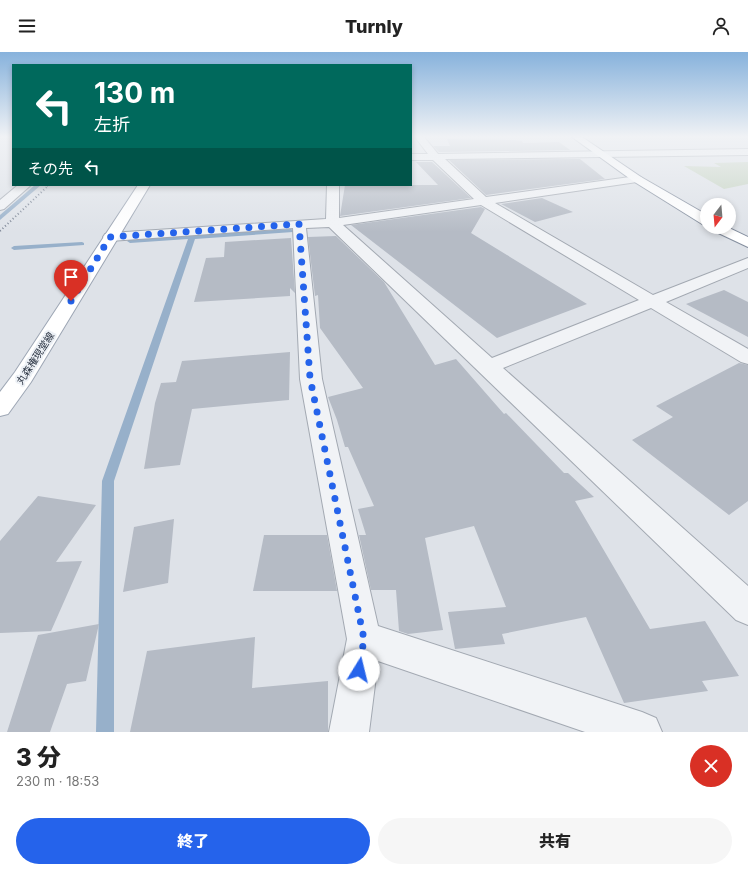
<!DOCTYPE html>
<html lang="ja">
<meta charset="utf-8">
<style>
:root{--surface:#fff;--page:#f6f6f6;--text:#222;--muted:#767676;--accent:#2563eb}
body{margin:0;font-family:Inter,"Noto Sans JP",sans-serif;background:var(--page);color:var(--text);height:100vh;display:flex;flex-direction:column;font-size:15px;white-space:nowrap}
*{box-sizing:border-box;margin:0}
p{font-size:13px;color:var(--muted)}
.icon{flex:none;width:22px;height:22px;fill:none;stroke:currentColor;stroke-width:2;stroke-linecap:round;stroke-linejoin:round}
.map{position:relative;height:680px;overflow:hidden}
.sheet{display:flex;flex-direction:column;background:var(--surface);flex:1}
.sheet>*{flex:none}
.top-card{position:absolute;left:12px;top:12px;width:400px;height:122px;border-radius:0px;box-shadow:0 2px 6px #0003;background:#00695c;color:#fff;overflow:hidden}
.needle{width:26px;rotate:196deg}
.fabs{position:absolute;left:700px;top:146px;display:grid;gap:8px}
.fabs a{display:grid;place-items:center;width:36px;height:36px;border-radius:50%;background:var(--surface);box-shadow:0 2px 6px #0003;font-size:20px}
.pin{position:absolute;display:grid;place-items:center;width:34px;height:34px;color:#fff;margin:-41px -17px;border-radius:50% 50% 50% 0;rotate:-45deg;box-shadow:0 0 4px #0007}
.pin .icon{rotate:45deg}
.me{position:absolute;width:44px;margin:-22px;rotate:9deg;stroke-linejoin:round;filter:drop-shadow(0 0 3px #0008)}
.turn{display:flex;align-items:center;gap:14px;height:84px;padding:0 16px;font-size:18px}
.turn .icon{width:52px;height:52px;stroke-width:2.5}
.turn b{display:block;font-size:28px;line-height:34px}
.then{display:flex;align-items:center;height:38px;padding:0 16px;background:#0003;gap:8px;font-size:15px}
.round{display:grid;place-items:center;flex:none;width:42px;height:42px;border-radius:21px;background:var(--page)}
.summary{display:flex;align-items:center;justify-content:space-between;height:68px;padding:0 16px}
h1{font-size:24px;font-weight:800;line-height:30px}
.cta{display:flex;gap:8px;margin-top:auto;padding:8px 16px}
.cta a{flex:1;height:46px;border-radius:24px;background:var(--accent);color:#fff;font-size:16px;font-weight:800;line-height:46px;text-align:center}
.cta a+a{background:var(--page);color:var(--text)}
header{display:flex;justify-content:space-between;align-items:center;height:52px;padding:0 16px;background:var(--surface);font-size:18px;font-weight:800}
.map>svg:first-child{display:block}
.green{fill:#c4d2bf}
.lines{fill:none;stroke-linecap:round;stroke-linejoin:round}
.stream{fill:#97b0ca;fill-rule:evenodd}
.building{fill:#b5bbc5}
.minor-casing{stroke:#a3a9b2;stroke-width:2}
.major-casing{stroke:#9da6b4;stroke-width:2}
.highway-casing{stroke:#858f9f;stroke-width:2}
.minor{fill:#f1f3f6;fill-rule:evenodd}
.major{fill:#fff;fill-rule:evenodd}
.highway{fill:#fff;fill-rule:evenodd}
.rail-far1{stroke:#778192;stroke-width:1.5;stroke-dasharray:1 2;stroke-linecap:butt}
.rail{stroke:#778192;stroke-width:2;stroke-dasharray:1 2.5;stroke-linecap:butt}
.route{stroke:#2563eb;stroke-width:7;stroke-dasharray:0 12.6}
.labels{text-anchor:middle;stroke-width:4;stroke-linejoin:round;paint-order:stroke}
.far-street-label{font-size:10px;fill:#27303f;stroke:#edf1f6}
</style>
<header><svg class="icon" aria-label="menu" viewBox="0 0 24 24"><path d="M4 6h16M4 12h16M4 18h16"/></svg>Turnly<svg class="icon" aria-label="person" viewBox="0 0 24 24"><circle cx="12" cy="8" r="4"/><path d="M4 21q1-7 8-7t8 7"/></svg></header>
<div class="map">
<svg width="748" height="680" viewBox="0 0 748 680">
<rect width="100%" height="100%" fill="#dee2e8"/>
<polygon class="green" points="748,110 748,132 724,137 684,114 721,115 714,111"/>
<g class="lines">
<g class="stream">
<polygon points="35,133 41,133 0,168 0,163"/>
<polygon points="291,177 294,179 293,180 195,187 114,429 114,680 96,680 102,429 188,187 130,191 127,189 130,187"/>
<polygon points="82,190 84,191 84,193 14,198 11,196 14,194"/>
</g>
</g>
<g class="building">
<polygon points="447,87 514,88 522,89 523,91 559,90 570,98 439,100 433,94 450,94"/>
<polygon points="580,107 605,127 486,143 449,108"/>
<polygon points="416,110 432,110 471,146 340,164 345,133 438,133"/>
<polygon points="542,146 573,160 535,170 501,152"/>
<polygon points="481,155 485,157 471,181 587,252 497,286 351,173"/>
<polygon points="336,184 384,230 435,313 456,307 504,362 506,361 564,421 568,421 594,445 575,449 650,577 705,569 739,624 702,629 708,639 624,651 586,565 502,582 505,592 455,597 448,560 506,555 474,474 425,486 443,578 408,582 399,579 396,538 371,538 359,483 366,483 358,457 374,454 348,395 345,395 337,368 328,345 363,336 320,276 318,243 315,244 308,185"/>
<polygon points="291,186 295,241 290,236 290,244 194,250 206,206 224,205 225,190"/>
<polygon points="724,238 748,250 748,285 686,252"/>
<polygon points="290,300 289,348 192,357 180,413 144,417 155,351 161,331 176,330 182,309"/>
<polygon points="739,311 748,313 748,449 729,463 632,388 673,365 656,354"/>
<polygon points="38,444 96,453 56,510 82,509 51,579 0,581 0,489"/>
<polygon points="174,467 168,531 123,540 134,475"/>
<polygon points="264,483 327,483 337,539 253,539"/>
<polygon points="99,572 86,629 67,632 50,680 7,680 38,583"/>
<polygon points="255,585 252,636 328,629 328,680 130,680 147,599"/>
</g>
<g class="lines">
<g class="minor-casing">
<g id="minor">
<path d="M415,85H424L438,102L748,97V103L445,107L486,145L637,124L641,125L643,127L641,129L637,130L495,151L653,243L748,206V216L666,250L748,297V312L741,310L651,256L503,316L748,534V573L736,568L329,175L306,176L322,327L378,574L642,660L656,666L662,680H585L378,609L369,680H329L347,587L300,327L293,176L110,189L105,188L103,185L105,182L110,181L326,167L327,133H339V166L474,147L433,108H411V102H428ZM481,153L639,248L492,306L343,173Z"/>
<polygon points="18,133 31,133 4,157 0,158 0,148"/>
</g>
</g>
<g class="major-casing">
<polygon id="major" points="138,133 150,133 31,330 8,362 0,364 0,340 15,320"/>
</g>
<g class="highway-casing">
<g id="highway">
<polygon points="572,85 582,85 641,125 707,163 707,173 702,172 633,129"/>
<polygon points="710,175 727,175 748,185 748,195 712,178"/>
</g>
</g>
<use href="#minor" class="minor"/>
<use href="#major" class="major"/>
<use href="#highway" class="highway"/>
<polyline class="rail-far1" points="47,134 49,133"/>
<polyline class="rail" points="0,179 49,133"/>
</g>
<linearGradient id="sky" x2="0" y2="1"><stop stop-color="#87b2dc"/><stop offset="0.47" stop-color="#f0f2f5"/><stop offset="1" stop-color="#f0f2f5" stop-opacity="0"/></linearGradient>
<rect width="748" height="180" fill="url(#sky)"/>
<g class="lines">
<polyline class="route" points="71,249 110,185 299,172 310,326 364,587 359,618"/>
</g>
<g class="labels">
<g class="far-street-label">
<text transform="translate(35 306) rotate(-57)" y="4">丸森権現堂線</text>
</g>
</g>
</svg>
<div class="fabs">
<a><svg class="needle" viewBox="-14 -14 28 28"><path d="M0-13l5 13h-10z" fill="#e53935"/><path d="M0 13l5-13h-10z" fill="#767676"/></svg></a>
</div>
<div class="pin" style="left:71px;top:249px;background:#d93025"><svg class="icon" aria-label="arrive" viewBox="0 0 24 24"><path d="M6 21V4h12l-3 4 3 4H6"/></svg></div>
<svg class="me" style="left:359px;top:618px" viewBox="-20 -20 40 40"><circle r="19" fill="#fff"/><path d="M0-13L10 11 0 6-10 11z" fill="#2563eb"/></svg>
<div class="top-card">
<div class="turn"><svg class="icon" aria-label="left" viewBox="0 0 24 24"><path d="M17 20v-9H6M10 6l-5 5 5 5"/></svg><div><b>130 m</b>左折</div></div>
<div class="then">その先<svg class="icon" aria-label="left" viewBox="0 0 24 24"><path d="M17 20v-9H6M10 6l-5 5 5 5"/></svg></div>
</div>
</div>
<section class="sheet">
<div class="summary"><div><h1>3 分</h1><p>230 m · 18:53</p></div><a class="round" style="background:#d93025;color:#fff"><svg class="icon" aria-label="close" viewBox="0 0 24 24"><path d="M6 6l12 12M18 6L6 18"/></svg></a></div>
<div class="cta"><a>終了</a><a>共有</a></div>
</section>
